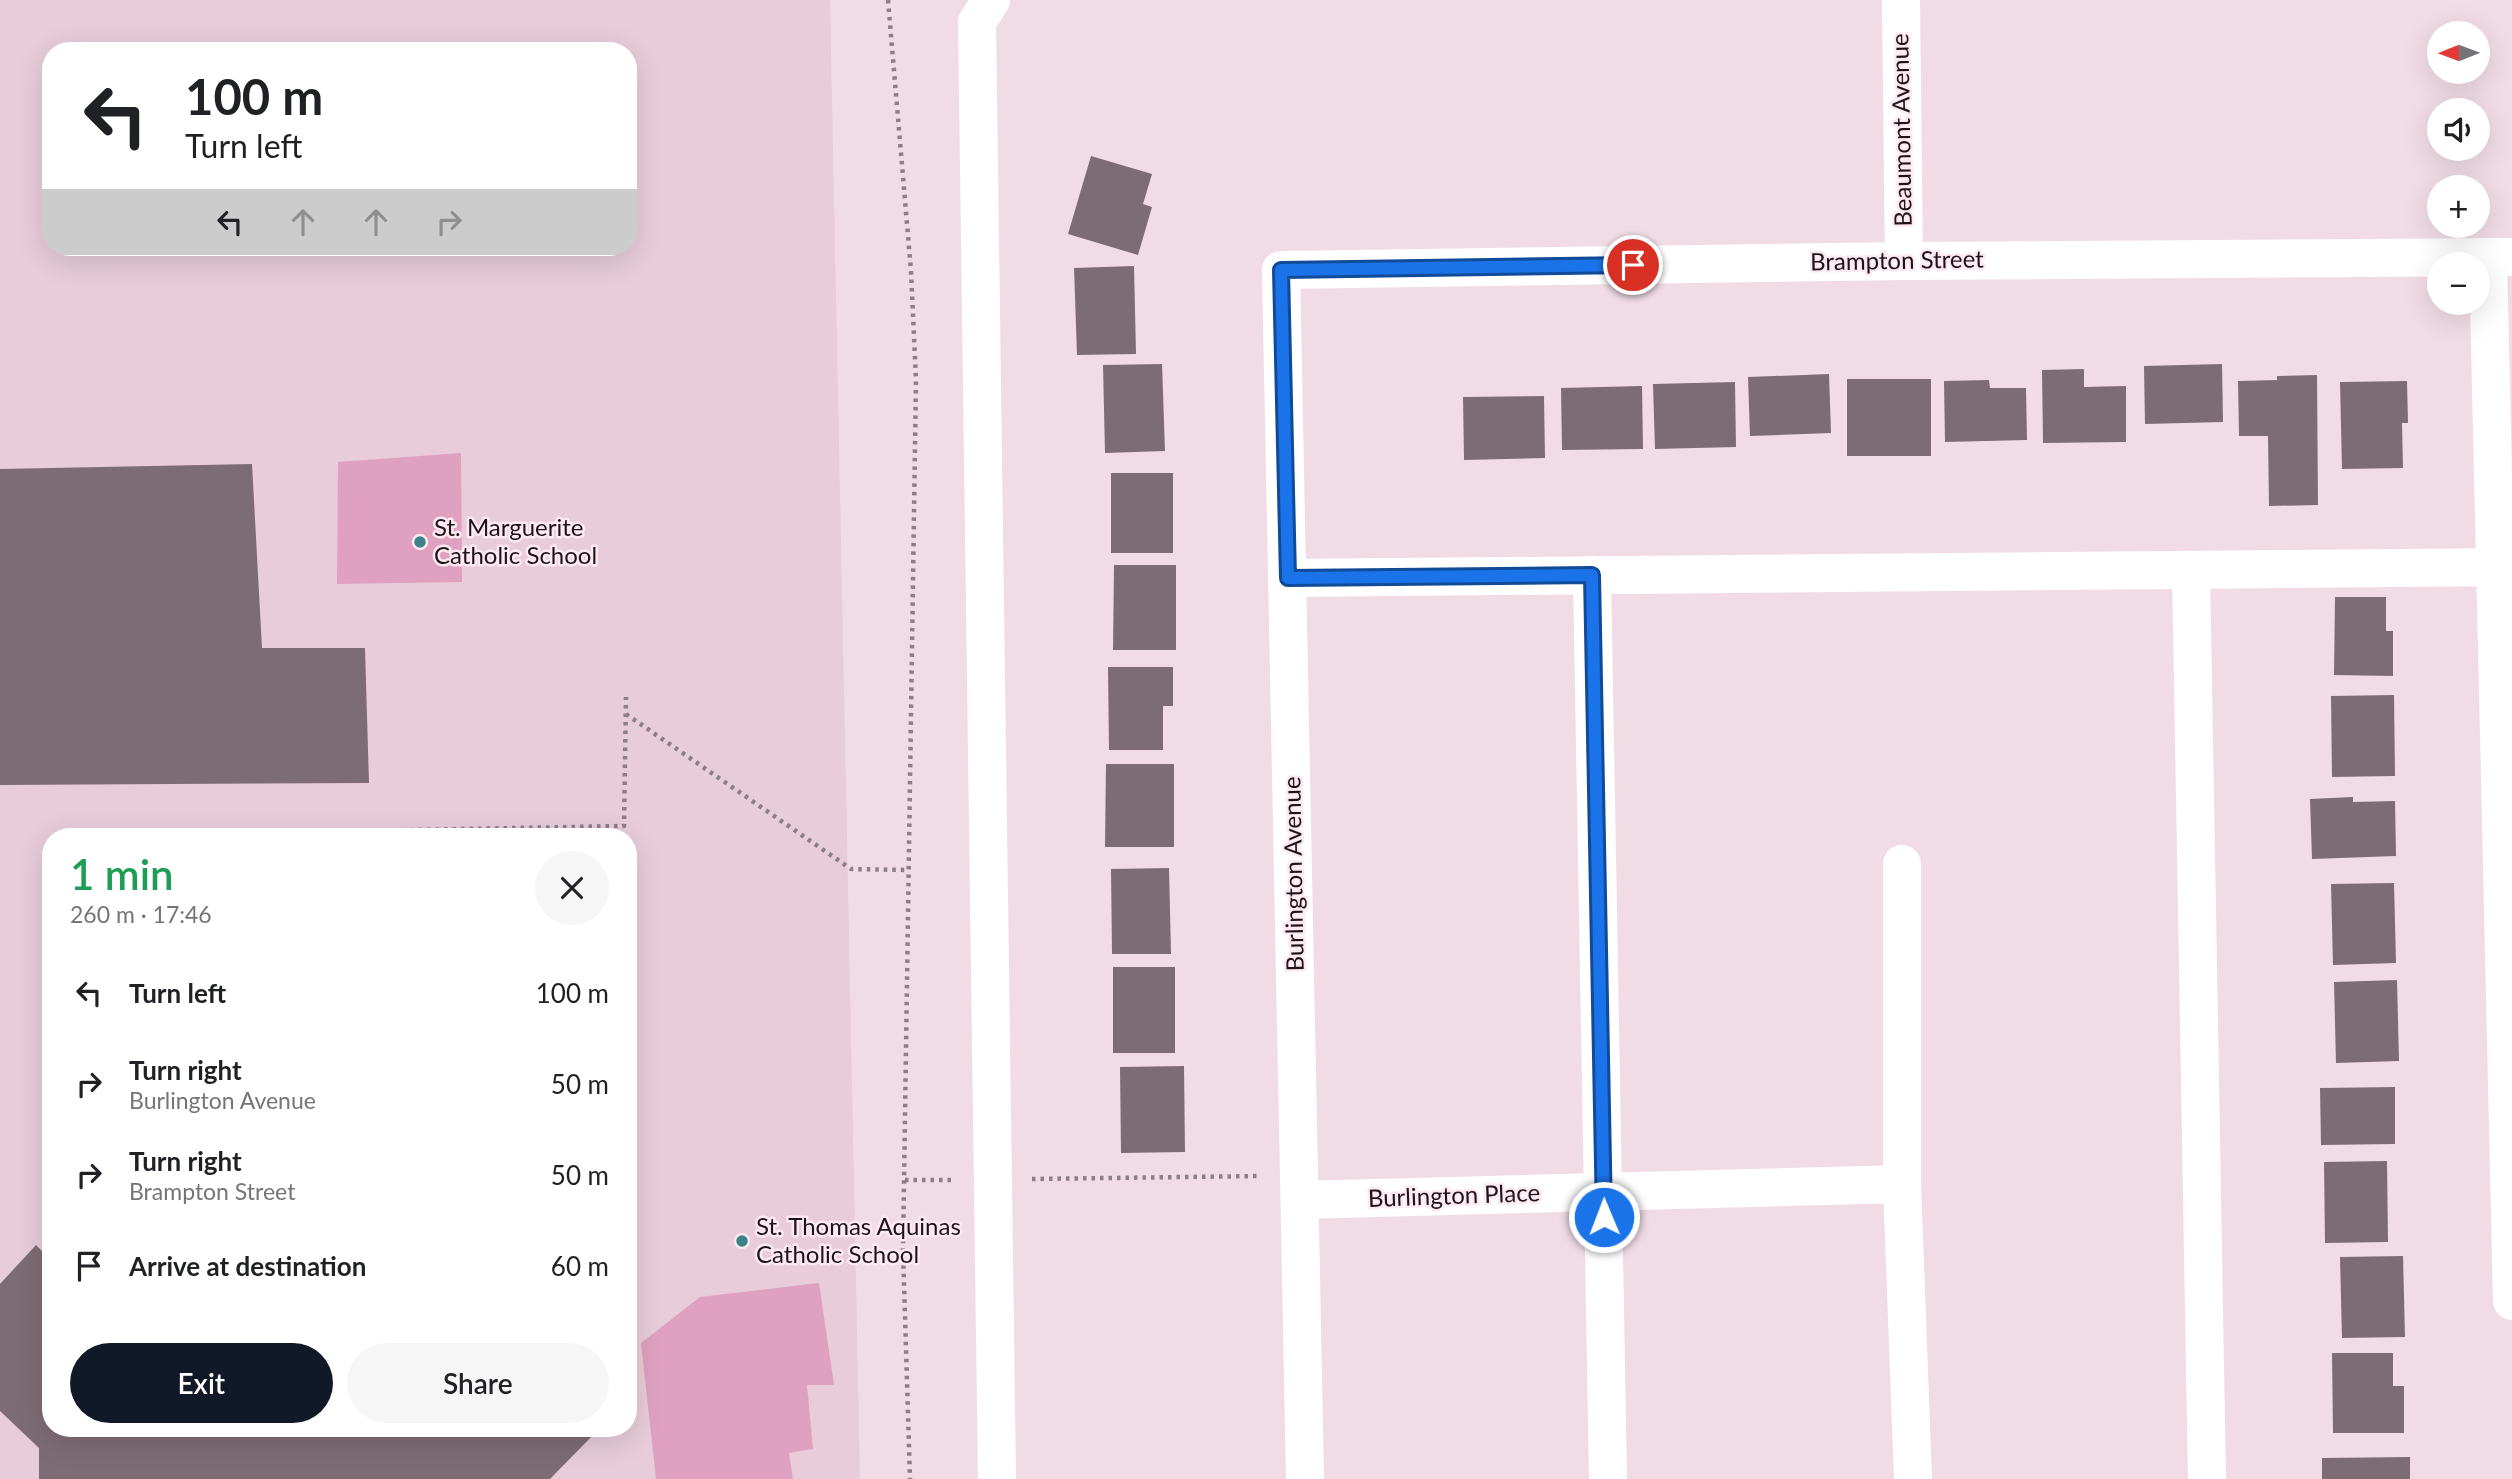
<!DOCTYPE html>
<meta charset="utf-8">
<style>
:root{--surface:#fff;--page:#f6f6f6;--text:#202124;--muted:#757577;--accent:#111827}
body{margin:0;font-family:Lato,sans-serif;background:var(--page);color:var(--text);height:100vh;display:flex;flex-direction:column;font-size:26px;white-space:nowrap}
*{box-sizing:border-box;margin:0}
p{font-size:23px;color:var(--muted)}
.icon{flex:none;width:38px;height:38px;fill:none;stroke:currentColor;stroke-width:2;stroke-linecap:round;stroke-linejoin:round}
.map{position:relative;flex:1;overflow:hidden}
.sheet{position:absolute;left:42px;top:828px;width:595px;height:609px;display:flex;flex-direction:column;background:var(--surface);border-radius:28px;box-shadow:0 7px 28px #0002}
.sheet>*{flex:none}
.guide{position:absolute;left:42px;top:42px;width:595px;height:214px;border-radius:28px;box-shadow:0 7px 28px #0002;background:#fff;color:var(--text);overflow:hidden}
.needle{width:46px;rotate:269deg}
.tools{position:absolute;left:2427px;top:21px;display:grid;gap:14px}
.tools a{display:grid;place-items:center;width:63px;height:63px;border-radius:50%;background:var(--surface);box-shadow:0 7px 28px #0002;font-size:35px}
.pin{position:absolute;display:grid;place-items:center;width:60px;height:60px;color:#fff;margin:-30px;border:4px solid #fff;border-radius:50%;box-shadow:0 2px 7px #0007}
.me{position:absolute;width:77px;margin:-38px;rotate:359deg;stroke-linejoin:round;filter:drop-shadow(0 0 5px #0008)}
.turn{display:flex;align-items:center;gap:24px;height:147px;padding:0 28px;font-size:32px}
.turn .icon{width:91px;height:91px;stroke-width:2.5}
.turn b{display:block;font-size:49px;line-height:60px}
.lanes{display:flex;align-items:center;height:66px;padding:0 28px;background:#0003;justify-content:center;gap:35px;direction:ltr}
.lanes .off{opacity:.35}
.round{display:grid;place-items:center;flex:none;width:74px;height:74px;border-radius:37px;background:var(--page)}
.overview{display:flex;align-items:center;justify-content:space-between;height:119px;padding:0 28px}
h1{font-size:42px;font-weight:600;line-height:52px;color:#1e9e55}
.cta{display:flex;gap:14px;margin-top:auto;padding:14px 28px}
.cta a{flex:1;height:80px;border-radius:42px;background:var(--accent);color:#fff;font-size:28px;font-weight:600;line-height:80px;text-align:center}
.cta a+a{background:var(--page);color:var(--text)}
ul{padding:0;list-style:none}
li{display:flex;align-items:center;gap:21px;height:91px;padding:0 28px}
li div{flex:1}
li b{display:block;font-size:26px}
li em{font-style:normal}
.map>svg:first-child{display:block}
.built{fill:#e8ccd9;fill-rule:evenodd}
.green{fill:#dfa1bf}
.building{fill:#7e6c74}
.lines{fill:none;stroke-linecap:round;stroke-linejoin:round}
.path{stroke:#8c7e84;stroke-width:4.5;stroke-dasharray:3.5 5;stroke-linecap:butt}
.minor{stroke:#fff;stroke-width:38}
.route-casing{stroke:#114b97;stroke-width:18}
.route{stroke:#1a73e8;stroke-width:12}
.poi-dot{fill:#3b8386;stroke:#fee9f2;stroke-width:2.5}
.labels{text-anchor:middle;stroke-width:5;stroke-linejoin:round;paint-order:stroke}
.street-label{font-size:24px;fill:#1c1518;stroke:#fee9f2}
.poi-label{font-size:24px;fill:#1c1518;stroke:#fee9f2;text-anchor:start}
</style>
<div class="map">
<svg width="2512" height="1479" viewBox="0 0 2512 1479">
<rect width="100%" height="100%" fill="#f1dce5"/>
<path class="built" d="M0,0H830L860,1479H0ZM51,51H628V247H51ZM51,836H628V1428H51Z"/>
<g class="green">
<polygon points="461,453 462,582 337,584 338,462"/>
<polygon points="819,1283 834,1385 807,1385 813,1449 789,1453 793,1479 656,1479 641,1343 700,1297"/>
</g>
<g class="building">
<polygon points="1091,156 1152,174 1143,204 1152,207 1138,255 1068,234"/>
<polygon points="1134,266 1136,354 1077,355 1074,268"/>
<polygon points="1162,364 1165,451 1105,453 1103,365"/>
<polygon points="2222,364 2223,422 2145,424 2144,366"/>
<polygon points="2084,369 2084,387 2126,386 2126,442 2043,443 2042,370"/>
<polygon points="1829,374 1831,433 1750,436 1748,377"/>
<polygon points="2317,375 2318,505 2269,506 2268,436 2239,436 2238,381 2277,380 2277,376"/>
<rect x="1847" y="379" width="84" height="77"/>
<polygon points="1989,380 1990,388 2026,388 2027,440 1945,442 1944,381"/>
<polygon points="2407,381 2408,423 2402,423 2403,468 2342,469 2340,382"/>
<polygon points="1735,382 1736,447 1655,449 1653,384"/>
<polygon points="1642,386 1643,449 1562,450 1561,388"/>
<polygon points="1544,396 1545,458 1464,460 1463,397"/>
<polygon points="252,464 262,648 365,648 369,783 0,785 0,469"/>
<rect x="1111" y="473" width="62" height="80"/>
<polygon points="1114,565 1176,565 1176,650 1113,650"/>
<polygon points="2335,597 2386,597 2386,631 2393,631 2393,676 2334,675"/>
<polygon points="1108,667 1173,667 1173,706 1163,706 1163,750 1109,750"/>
<polygon points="2394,695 2395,776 2332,777 2331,696"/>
<polygon points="1106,764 1174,764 1174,847 1105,847"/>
<polygon points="2353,797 2353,802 2395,801 2396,856 2312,859 2310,799"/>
<polygon points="1169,868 1171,954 1112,954 1111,869"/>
<polygon points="2394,883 2396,963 2333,965 2331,884"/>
<rect x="1113" y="967" width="62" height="86"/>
<polygon points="2397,980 2399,1061 2336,1063 2334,982"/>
<polygon points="1184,1066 1185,1152 1121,1153 1120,1067"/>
<polygon points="2395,1087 2395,1144 2321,1145 2320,1088"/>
<polygon points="2387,1161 2388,1242 2325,1243 2324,1162"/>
<polygon points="36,1245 51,1260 51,1428 594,1428 597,1431 550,1479 39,1479 39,1448 0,1411 0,1284"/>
<polygon points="2403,1256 2405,1337 2342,1338 2340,1257"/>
<polygon points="2332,1353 2393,1353 2393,1386 2404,1386 2404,1433 2333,1433"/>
<polygon points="2410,1457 2410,1479 2322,1479 2322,1458"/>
</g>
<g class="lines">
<g class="path">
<polyline points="888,0 911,271 916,380 903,1250 910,1479"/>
<polyline points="626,714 851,869 908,870"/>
<polyline points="343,836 356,831 624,826 626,697"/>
<polyline points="1032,1179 1261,1176"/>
<polyline points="905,1180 953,1180"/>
</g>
<g class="minor">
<polyline points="991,0 977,22 997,1479"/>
<polyline points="1901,0 1904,261"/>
<polyline points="2488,257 2512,1301"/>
<polyline points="2191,570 2207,1479"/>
<polyline points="1592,575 1608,1479"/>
<polyline points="1288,578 2512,567"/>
<polyline points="1902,864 1902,1184 1913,1479"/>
<polyline points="1300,1200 1902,1184"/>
<polyline points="1305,1479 1281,270 1904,261 2512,257"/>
</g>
</g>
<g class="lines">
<g class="route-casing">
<polyline id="route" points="1604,1217 1592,575 1288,578 1281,270 1633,265"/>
</g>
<use href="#route" class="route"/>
</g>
<g class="poi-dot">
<circle cx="420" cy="542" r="7"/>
<circle cx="742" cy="1241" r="7"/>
</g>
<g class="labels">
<g class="street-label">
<text transform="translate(1902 130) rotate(-91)" y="8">Beaumont Avenue</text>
<text transform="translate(1897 261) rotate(-1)" y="8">Brampton Street</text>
<text transform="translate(1294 874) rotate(-91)" y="8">Burlington Avenue</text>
<text transform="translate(1454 1196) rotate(-2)" y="8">Burlington Place</text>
</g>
<g class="poi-label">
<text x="434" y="536">St. Marguerite<tspan x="434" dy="28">Catholic School</tspan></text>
<text x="756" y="1235">St. Thomas Aquinas<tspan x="756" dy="28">Catholic School</tspan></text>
</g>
</g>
</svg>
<div class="tools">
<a><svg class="needle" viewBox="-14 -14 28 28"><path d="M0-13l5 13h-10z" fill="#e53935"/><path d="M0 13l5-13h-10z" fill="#757577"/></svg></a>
<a><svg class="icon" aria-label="sound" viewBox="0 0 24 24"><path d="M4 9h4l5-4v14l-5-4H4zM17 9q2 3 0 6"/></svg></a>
<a>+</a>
<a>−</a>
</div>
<div class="pin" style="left:1633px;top:265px;background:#d93025"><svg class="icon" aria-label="arrive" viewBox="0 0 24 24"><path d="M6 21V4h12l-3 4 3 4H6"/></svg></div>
<svg class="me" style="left:1604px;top:1217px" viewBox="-20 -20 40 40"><circle r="17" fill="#1a73e8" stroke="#fff" stroke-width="3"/><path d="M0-11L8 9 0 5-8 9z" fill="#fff"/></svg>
<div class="guide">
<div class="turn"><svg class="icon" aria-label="left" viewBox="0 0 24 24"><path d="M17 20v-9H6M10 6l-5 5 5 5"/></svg><div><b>100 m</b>Turn left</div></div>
<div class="lanes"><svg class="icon" aria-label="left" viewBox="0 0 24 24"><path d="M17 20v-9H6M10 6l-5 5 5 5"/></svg><svg class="icon off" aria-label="ahead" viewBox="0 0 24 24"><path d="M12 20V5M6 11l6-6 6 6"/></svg><svg class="icon off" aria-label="ahead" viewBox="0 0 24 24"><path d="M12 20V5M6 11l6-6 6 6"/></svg><svg class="icon off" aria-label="right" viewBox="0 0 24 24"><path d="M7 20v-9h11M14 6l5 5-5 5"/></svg></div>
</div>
<section class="sheet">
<div class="overview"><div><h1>1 min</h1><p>260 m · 17:46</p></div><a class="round"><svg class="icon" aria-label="close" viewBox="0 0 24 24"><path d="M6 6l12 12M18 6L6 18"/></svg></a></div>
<ul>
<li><svg class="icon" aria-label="left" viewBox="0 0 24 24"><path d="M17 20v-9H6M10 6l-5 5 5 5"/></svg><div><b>Turn left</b></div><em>100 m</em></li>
<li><svg class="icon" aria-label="right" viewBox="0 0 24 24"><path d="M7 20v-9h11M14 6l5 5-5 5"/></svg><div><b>Turn right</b><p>Burlington Avenue</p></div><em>50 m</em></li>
<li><svg class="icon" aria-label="right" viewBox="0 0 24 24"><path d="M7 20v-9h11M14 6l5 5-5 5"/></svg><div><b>Turn right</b><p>Brampton Street</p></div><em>50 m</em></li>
<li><svg class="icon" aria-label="arrive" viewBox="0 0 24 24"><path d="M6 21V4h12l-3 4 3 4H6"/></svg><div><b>Arrive at destination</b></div><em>60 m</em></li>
</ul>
<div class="cta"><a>Exit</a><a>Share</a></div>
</section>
</div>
